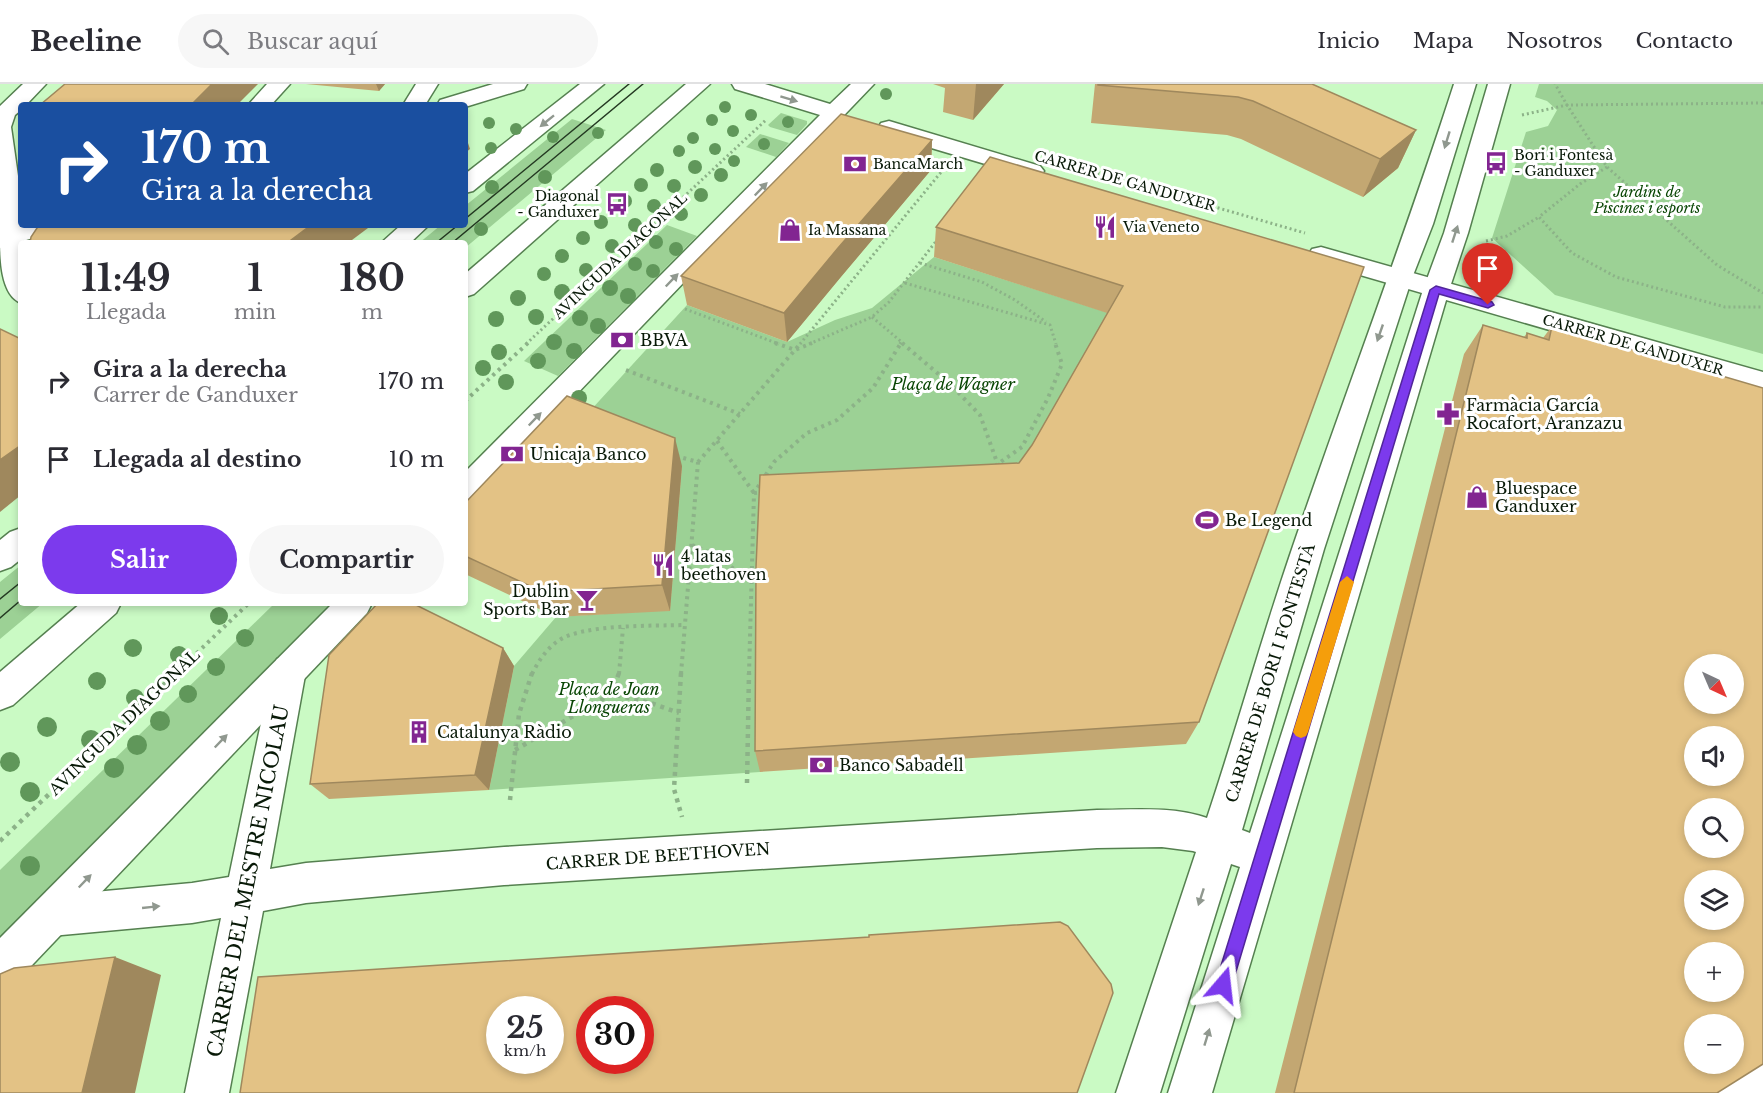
<!DOCTYPE html>
<html lang="es">
<meta charset="utf-8">
<style>
:root{--surface:#fff;--page:#f7f7f7;--text:#2b2b33;--muted:#7c7c81;--line:#e1e1e2;--accent:#7c3aed}
body{margin:0;font-family:"Libre Baskerville",serif;background:var(--page);color:var(--text);height:100vh;display:flex;flex-direction:column;font-size:22px;white-space:nowrap}
*{box-sizing:border-box;margin:0}
p{font-size:20px;color:var(--muted)}
.icon{flex:none;width:33px;height:33px;fill:none;stroke:currentColor;stroke-width:2;stroke-linecap:round;stroke-linejoin:round}
.map{position:relative;flex:1;overflow:hidden}
.drawer{position:absolute;left:18px;top:156px;width:450px;height:366px;display:flex;flex-direction:column;background:var(--surface);border-radius:6px;box-shadow:0 3px 9px #0003}
.drawer>*{flex:none}
.top-card{position:absolute;left:18px;top:18px;width:450px;height:126px;border-radius:6px;box-shadow:0 3px 9px #0003;background:#1a4fa0;color:#fff;overflow:hidden}
.needle{width:39px;rotate:136deg}
.controls{position:absolute;left:1684px;top:570px;display:grid;gap:12px}
.controls a{display:grid;place-items:center;width:60px;height:60px;border-radius:50%;background:var(--surface);box-shadow:0 3px 9px #0003;font-size:30px}
.speed{position:absolute;left:486px;top:912px;display:flex;gap:12px;font-size:30px;font-weight:700;text-align:center}
.speed>*{display:grid;place-content:center;width:78px;height:78px;border-radius:50%;background:var(--surface);box-shadow:0 3px 9px #0003;line-height:1}
.speed small{font-size:15px;font-weight:400}
.speed .limit{border:9px solid #d22;background:#fff;color:#111}
.pin{position:absolute;display:grid;place-items:center;width:51px;height:51px;color:#fff;margin:-62px -26px;border-radius:50% 50% 50% 0;rotate:-45deg;box-shadow:0 0 6px #0007}
.pin .icon{rotate:45deg}
.me{position:absolute;width:66px;margin:-33px;rotate:17deg;stroke-linejoin:round;filter:drop-shadow(0 0 4px #0008)}
.turn{display:flex;align-items:center;gap:21px;height:126px;padding:0 24px;font-size:27px}
.turn .icon{width:78px;height:78px;stroke-width:2.5}
.turn b{display:block;font-size:42px;line-height:51px}
.eta{display:flex;justify-content:space-evenly;align-items:center;height:102px;text-align:center}
.eta b{font-size:36px;font-weight:800;line-height:42px}
.cta{display:flex;gap:12px;margin-top:auto;padding:12px 24px}
.cta a{flex:1;height:69px;border-radius:36px;background:var(--accent);color:#fff;font-size:24px;font-weight:800;line-height:69px;text-align:center}
.cta a+a{background:var(--page);color:var(--text)}
ul{padding:0;list-style:none}
li{display:flex;align-items:center;gap:18px;height:78px;padding:0 24px}
li div{flex:1}
li b{display:block;font-size:22px}
li em{font-style:normal}
header{display:flex;align-items:center;gap:36px;box-sizing:border-box;height:84px;padding:0 30px;background:var(--surface);border-bottom:2px solid var(--line)}
header strong{font-size:28px}
nav{display:flex;gap:33px;margin-inline-start:auto;font-size:21px}
.search{width:420px;height:54px;background:var(--page);display:flex;align-items:center;gap:15px;box-sizing:border-box;padding:0 21px;border-radius:33px;color:var(--muted);font-size:22px}
.map>svg:first-child{display:block}
.green{fill:#9cd195}
.lines{fill:none;stroke-linecap:round;stroke-linejoin:round}
.minor-casing{stroke:#558050;stroke-width:3}
.tertiary-casing{stroke:#558050;stroke-width:3}
.secondary-casing{stroke:#558050;stroke-width:3}
.primary-casing{stroke:#558050;stroke-width:3}
.path-far2{stroke:#8cb288;stroke-width:3;stroke-dasharray:2 3;stroke-linecap:butt}
.path-far1{stroke:#8cb288;stroke-width:4;stroke-dasharray:3 4.5;stroke-linecap:butt}
.path{stroke:#8cb288;stroke-width:4.5;stroke-dasharray:4 5;stroke-linecap:butt}
.minor{fill:#fff;fill-rule:evenodd}
.tertiary{fill:#fff;fill-rule:evenodd}
.secondary{fill:#fff;fill-rule:evenodd}
.primary{fill:#fff;fill-rule:evenodd}
.tram{stroke:#243922;stroke-width:1.5}
.tree{fill:#60975a}
.wall{fill:#c3a772}
.shaded-wall{fill:#9f885d}
.building{fill:#e3c285;stroke:#9f885d;stroke-width:1.5;fill-rule:evenodd}
.oneway{fill:#90988f}
.route{fill:#7c3aed;stroke:#51269a;stroke-width:1.5}
.slow{fill:#f59e0b}
.labels{text-anchor:middle;stroke-width:6;stroke-linejoin:round;paint-order:stroke}
.far-poi-label{font-size:14px;fill:#081907;stroke:#fff;text-anchor:start}
.far-street-label{font-size:14px;fill:#081907;stroke:#fff}
.far-park-label{font-size:14px;font-style:italic;fill:#094604;stroke:#fff}
.poi-label{font-size:16px;fill:#081907;stroke:#fff;text-anchor:start}
.park-label{font-size:16px;font-style:italic;fill:#094604;stroke:#fff}
.street-label{font-size:16px;fill:#081907;stroke:#fff}
.near-street-label{font-size:20px;fill:#081907;stroke:#fff}
</style>
<header>
<strong>Beeline</strong>
<div class="search"><svg class="icon" aria-label="search" viewBox="0 0 24 24"><circle cx="10" cy="10" r="6"/><path d="M15 15l6 6"/></svg>Buscar aquí</div>
<nav><a>Inicio</a><a>Mapa</a><a>Nosotros</a><a>Contacto</a></nav>
</header>
<div class="map">
<svg width="1763" height="1009" viewBox="0 0 1763 1009">
<rect width="100%" height="100%" fill="#cafac4"/>
<g class="green">
<polygon points="1539,0 1763,0 1763,270 1555,211 1492,154 1526,48 1548,42 1557,26 1547,17 1535,13"/>
<polygon points="781,29 807,37 807,40 797,51 770,43 768,41"/>
<polygon points="572,35 606,46 465,164 465,159 419,159 441,141 465,141 465,122"/>
<polygon points="760,50 789,59 776,73 746,63"/>
<polygon points="667,141 697,152 558,292 524,277"/>
<polygon points="934,173 1115,231 1027,389 760,688 489,706 514,582 556,533 670,526 682,382 578,340 687,221 787,258 835,236 872,224"/>
<polygon points="21,481 21,519 43,519 0,555 0,498"/>
<polygon points="275,519 334,519 0,855 0,786"/>
</g>
<g class="lines">
<g class="minor-casing">
<g id="minor">
<polygon points="267,0 290,0 271,21 248,21"/>
<polygon points="416,0 438,0 425,21 403,21"/>
<path d="M1454,0H1476L1433,140L1412,194L1324,465L1242,746L1250,749L1423,206L1444,149L1488,0H1510L1468,149L1449,206L1212,1009H1168L1240,783L1231,780L1160,1009H1116L1196,768L1193,767L1162,763L1097,764L504,801L306,819L263,827L229,1009H185L221,834L192,839L51,852L37,846L31,832L37,818L51,812L192,799L229,793L272,586L277,575L289,571L301,575L306,586L270,785L306,779L504,763L1097,726C1134,726 1172,722 1207,734C1237,644 1262,552 1293,462C1346,307 1404,155 1454,0Z"/>
<path d="M10,145L19,147L23,153L21,219C0,211 0,173 0,149Z"/>
<polygon points="1763,970 1763,1009 1713,1009 1719,993"/>
</g>
</g>
<g class="tertiary-casing">
<g id="tertiary">
<polygon points="889,37 1040,82 1044,87 1040,92 1032,94 881,49 878,44 881,39"/>
<polygon points="1321,163 1763,288 1763,308 1312,177 1308,171 1312,165"/>
</g>
</g>
<g class="secondary-casing">
<g id="secondary">
<polygon points="23,0 46,0 26,21 21,21 21,26 15,31 11,43 19,99 23,153 19,159 10,161 0,157 0,22"/>
<polygon points="580,0 604,0 473,107 465,109 465,90"/>
<polygon points="686,0 710,0 474,210 465,213 465,190"/>
<polygon points="732,0 765,0 830,20 851,0 874,0 476,415 465,419 465,388 820,31 735,5"/>
<polygon points="401,141 429,141 410,159 381,159"/>
<polygon points="21,444 21,475 11,483 0,487 0,456 10,448"/>
<polygon points="81,519 121,519 116,529 13,621 0,626 0,588"/>
<polygon points="333,519 372,519 367,529 15,899 0,905 0,854"/>
</g>
</g>
<g class="primary-casing">
<g id="primary">
<polygon points="493,0 527,0 524,5 465,23 465,21 437,21 440,16"/>
<polygon points="23,141 62,141 59,146 0,164 0,148"/>
</g>
</g>
<g class="path-far2">
<polyline points="1763,19 1567,21 1607,83 1717,181 1763,209"/>
<polyline points="1522,31 1567,21 1555,0"/>
<polyline points="1059,78 1305,149"/>
<polyline points="1607,83 1580,100 1539,133 1572,169 1616,193 1725,223 1763,223"/>
<polyline points="1486,157 1507,152 1539,133"/>
<polyline points="920,179 982,198 1015,216 1046,238"/>
<polyline points="905,199 1050,241 1056,260"/>
<polyline points="685,225 779,260"/>
<polyline points="872,233 904,260"/>
<polyline points="526,260 767,35"/>
<polyline points="800,260 942,87"/>
<polyline points="809,260 872,233 889,218 937,156"/>
<polyline points="900,260 901,258"/>
</g>
<g class="path-far1">
<polyline points="775,259 795,266 812,259"/>
<polyline points="902,259 949,299 980,331 998,381"/>
<polyline points="626,286 740,330"/>
<polyline points="465,317 528,259"/>
<polyline points="717,357 754,409"/>
<polyline points="676,372 698,378"/>
<polyline points="698,378 801,259"/>
<polyline points="995,382 1022,363 1048,314 1062,280 1055,259"/>
<polyline points="754,409 763,408"/>
<polyline points="692,461 715,471 750,497"/>
<polyline points="175,590 249,519"/>
<path d="M532,590C538,578 546,565 558,557C581,540 654,542 684,541"/>
<polyline points="619,590 623,544"/>
<polyline points="681,590 698,378"/>
<polyline points="749,590 754,409 774,378 807,349 837,336 873,304 901,259"/>
</g>
<g class="path">
<polyline points="681,589 674,705 682,733"/>
<polyline points="611,610 619,589"/>
<polyline points="515,666 611,610 651,619 679,629"/>
<polyline points="747,699 749,589"/>
<polyline points="510,716 519,630 532,589"/>
<polyline points="0,757 176,589"/>
</g>
<use href="#minor" class="minor"/>
<use href="#tertiary" class="tertiary"/>
<use href="#secondary" class="secondary"/>
<use href="#primary" class="primary"/>
<g class="tram">
<polyline points="465,135 629,0"/>
<polyline points="436,159 458,141"/>
<polyline points="452,159 643,0"/>
<polyline points="0,515 21,498"/>
<polyline points="0,534 21,516"/>
</g>
</g>
<g class="tree">
<circle cx="886" cy="10" r="6"/>
<circle cx="725" cy="23" r="6"/>
<circle cx="751" cy="31" r="6"/>
<circle cx="712" cy="36" r="6"/>
<circle cx="788" cy="38" r="6"/>
<circle cx="489" cy="39" r="6"/>
<circle cx="516" cy="45" r="6"/>
<circle cx="733" cy="47" r="6"/>
<circle cx="598" cy="49" r="6"/>
<circle cx="553" cy="53" r="6"/>
<circle cx="693" cy="54" r="6"/>
<circle cx="764" cy="60" r="6"/>
<circle cx="491" cy="64" r="6"/>
<circle cx="715" cy="65" r="6"/>
<circle cx="679" cy="67" r="6"/>
<circle cx="734" cy="77" r="6"/>
<circle cx="695" cy="83" r="7"/>
<circle cx="657" cy="86" r="7"/>
<circle cx="721" cy="91" r="7"/>
<circle cx="545" cy="93" r="7"/>
<circle cx="641" cy="101" r="7"/>
<circle cx="674" cy="102" r="7"/>
<circle cx="492" cy="103" r="7"/>
<circle cx="701" cy="111" r="7"/>
<circle cx="625" cy="117" r="7"/>
<circle cx="654" cy="122" r="7"/>
<circle cx="681" cy="130" r="7"/>
<circle cx="601" cy="138" r="7"/>
<circle cx="635" cy="141" r="7"/>
<circle cx="481" cy="145" r="7"/>
<circle cx="583" cy="154" r="7"/>
<circle cx="656" cy="158" r="7"/>
<circle cx="612" cy="162" r="7"/>
<circle cx="676" cy="165" r="7"/>
<circle cx="562" cy="172" r="7"/>
<circle cx="635" cy="180" r="7"/>
<circle cx="586" cy="186" r="7"/>
<circle cx="653" cy="187" r="7"/>
<circle cx="544" cy="190" r="7"/>
<circle cx="610" cy="204" r="8"/>
<circle cx="562" cy="208" r="8"/>
<circle cx="628" cy="212" r="8"/>
<circle cx="518" cy="214" r="8"/>
<circle cx="536" cy="233" r="8"/>
<circle cx="580" cy="234" r="8"/>
<circle cx="496" cy="235" r="8"/>
<circle cx="598" cy="242" r="8"/>
<circle cx="554" cy="258" r="8"/>
<circle cx="574" cy="267" r="8"/>
<circle cx="499" cy="268" r="8"/>
<circle cx="538" cy="277" r="8"/>
<circle cx="483" cy="284" r="8"/>
<circle cx="506" cy="298" r="8"/>
<circle cx="579" cy="314" r="8"/>
<circle cx="219" cy="532" r="9"/>
<circle cx="245" cy="554" r="9"/>
<circle cx="133" cy="564" r="9"/>
<circle cx="179" cy="571" r="9"/>
<circle cx="216" cy="583" r="9"/>
<circle cx="97" cy="597" r="9"/>
<circle cx="188" cy="610" r="9"/>
<circle cx="135" cy="614" r="9"/>
<circle cx="160" cy="637" r="10"/>
<circle cx="47" cy="643" r="10"/>
<circle cx="91" cy="656" r="10"/>
<circle cx="137" cy="661" r="10"/>
<circle cx="10" cy="678" r="10"/>
<circle cx="114" cy="684" r="10"/>
<circle cx="30" cy="708" r="10"/>
<circle cx="30" cy="782" r="10"/>
</g>
<g class="wall">
<polygon points="306,0 385,0 379,7"/>
<polygon points="933,0 1004,0 973,36 943,28 945,4"/>
<polygon points="1095,0 1312,0 1416,46 1398,84 1363,113 1241,55 1227,51 1091,39"/>
<polygon points="932,56 931,86 840,194 787,258 687,221 681,192"/>
<polygon points="936,143 1364,183 1199,638 1186,660 760,688 755,667 1019,379 1032,361 1107,229 934,173"/>
<polygon points="1483,241 1524,253 1527,249 1543,254 1552,242 1717,1009 1275,1009 1464,270"/>
<polygon points="682,382 670,527 556,533 465,490 465,419"/>
<polygon points="503,564 514,582 489,706 329,715 310,700"/>
</g>
<g class="shaded-wall">
<polygon points="212,0 258,0 237,21 191,21"/>
<polygon points="376,0 385,0 379,7"/>
<polygon points="976,0 1004,0 973,36"/>
<polygon points="1416,46 1398,84 1363,113 1380,75"/>
<polygon points="465,50 470,65 465,69"/>
<polygon points="932,56 931,86 840,194 787,258 784,229 838,164"/>
<polygon points="311,141 372,141 348,159 287,159"/>
<polygon points="675,354 682,382 670,527 662,501"/>
<polygon points="21,361 21,411 0,428 0,376"/>
<polygon points="503,564 514,582 489,706 475,691"/>
<polygon points="115,873 161,891 135,1009 82,1009"/>
</g>
<g class="building">
<polygon points="65,0 212,0 191,21 40,21"/>
<polygon points="1098,0 1312,0 1416,46 1380,75 1253,17 1238,13 1098,1"/>
<polygon points="841,30 932,56 838,164 784,229 681,192"/>
<polygon points="990,73 1364,183 1199,638 755,667 756,483 760,391 1019,379 1032,361 1123,202 936,143"/>
<polygon points="39,141 311,141 287,159 30,159 31,153"/>
<path d="M1483,241L1527,254V249L1549,256L1552,242L1763,304V980L1717,1009H1294ZM1695,580H1734V620H1695ZM1695,652H1734V692H1695ZM1695,724H1734V764H1695ZM1695,796H1734V836H1695ZM1695,868H1734V908H1695ZM1695,940H1734V980H1695Z"/>
<polygon points="0,245 21,255 21,361 0,376"/>
<polygon points="567,312 675,354 662,501 543,508 465,472 465,419"/>
<polygon points="378,519 412,519 503,564 475,691 310,700 329,571"/>
<path d="M1060,838L1068,842L1111,900L1113,909L1077,1009H240L258,893L869,853V851ZM500,926H550V976H500ZM590,926H640V976H590Z"/>
<polygon points="115,873 82,1009 0,1009 0,890 14,884"/>
</g>
<defs><path id="oneway-solid" d="M-6-.8H1V-3.2L6.5 0L1 3.2V.8H-6Z" transform="scale(1.5)"/></defs>
<g class="oneway">
<use href="#oneway-solid" transform="translate(789 15) rotate(17)"/>
<use href="#oneway-solid" transform="translate(547 37) rotate(141)"/>
<use href="#oneway-solid" transform="translate(1447 56) rotate(107)"/>
<use href="#oneway-solid" transform="translate(761 105) rotate(-46)"/>
<use href="#oneway-solid" transform="translate(1455 150) rotate(-72)"/>
<use href="#oneway-solid" transform="translate(672 196) rotate(-46)"/>
<use href="#oneway-solid" transform="translate(1380 249) rotate(109)"/>
<use href="#oneway-solid" transform="translate(535 335) rotate(-46)"/>
<use href="#oneway-solid" transform="translate(221 657) rotate(-46)"/>
<use href="#oneway-solid" transform="translate(85 797) rotate(-46)"/>
<use href="#oneway-solid" transform="translate(1201 813) rotate(108)"/>
<use href="#oneway-solid" transform="translate(151 823) rotate(-6)"/>
<use href="#oneway-solid" transform="translate(1207 953) rotate(-73)"/>
</g>
<polygon class="route" points="1436,202 1492,218 1494,221 1488,224 1439,210 1232,901 1230,907 1223,910 1217,907 1215,901 1430,206"/>
<polygon class="slow" points="1347,492 1354,498 1308,648 1306,652 1301,654 1296,652 1293,648 1340,498"/>
<defs>
<g id="bus-bare" transform="scale(1.8)"><path d="M-5-6H5V4H4V6H2V4H-2V6H-4V4H-5ZM-3.5-4V0h7V-4ZM-3.5 1.2v1.5H-2V1.2ZM2 1.2v1.5H3.5V1.2Z" fill="#822591" stroke="#fff" stroke-width="2.5" paint-order="stroke"/></g>
<g id="bank-bare" transform="scale(1.8)"><path d="M-6-4H6V4H-6ZM0-2.3a2.3 2.3 0 1 0 0 4.6a2.3 2.3 0 1 0 0-4.6Z" fill="#822591" stroke="#fff" stroke-width="2.5" paint-order="stroke"/></g>
<g id="restaurant-bare" transform="scale(1.8)"><path d="M-5-6h1v4h1v-4h1v4h1v-4h1v5L-1.5 .5V6h-2V.5L-5-1ZM5-6V6H3V1.5H1.5Q1.5-4 5-6Z" fill="#822591" stroke="#fff" stroke-width="2.5" paint-order="stroke"/></g>
<g id="shop-bare" transform="scale(1.8)"><path d="M-5-2.5h2.3a2.7 3.5 0 0 1 5.4 0H5L5.5 6h-11ZM-1.5-2.5h3a1.5 2.3 0 0 0-3 0Z" fill="#822591" stroke="#fff" stroke-width="2.5" paint-order="stroke"/></g>
<g id="pharmacy-bare" transform="scale(1.8)"><path d="M-2-6h4v4h4v4h-4v4h-4v-4h-4v-4h4Z" fill="#822591" stroke="#fff" stroke-width="2.5" paint-order="stroke"/></g>
<g id="stadium-bare" transform="scale(1.8)"><path d="M0-5a6.5 5 0 1 0 0 10a6.5 5 0 1 0 0-10ZM-3.5-1.8h7v3.6h-7Z" fill="#822591" stroke="#fff" stroke-width="2.5" paint-order="stroke"/></g>
<g id="bar-bare" transform="scale(1.8)"><path d="M-6-5H6L.8 .8V4.5H3.5V6h-7V4.5H-.8V.8Z" fill="#822591" stroke="#fff" stroke-width="2.5" paint-order="stroke"/></g>
<g id="building-bare" transform="scale(1.8)"><path d="M-4-6H4V6H1V3H-1V6H-4ZM-2.5-4.3h1.7v1.8h-1.7ZM.8-4.3h1.7v1.8H.8ZM-2.5-1h1.7V.8h-1.7ZM.8-1h1.7V.8H.8Z" fill="#822591" stroke="#fff" stroke-width="2.5" paint-order="stroke"/></g>
</defs>
<g fill-rule="evenodd">
<use href="#bus-bare" x="1496" y="79"/>
<use href="#bank-bare" x="855" y="80"/>
<use href="#bus-bare" x="617" y="120"/>
<use href="#restaurant-bare" x="1105" y="143"/>
<use href="#shop-bare" x="790" y="146"/>
<use href="#bank-bare" x="622" y="256"/>
<use href="#pharmacy-bare" x="1448" y="330"/>
<use href="#bank-bare" x="512" y="370"/>
<use href="#shop-bare" x="1477" y="413"/>
<use href="#stadium-bare" x="1207" y="436"/>
<use href="#restaurant-bare" x="663" y="481"/>
<use href="#bar-bare" x="587" y="516"/>
<use href="#building-bare" x="419" y="648"/>
<use href="#bank-bare" x="821" y="681"/>
</g>
<g class="labels">
<g class="far-poi-label">
<text x="1514" y="76">Bori i Fontesà<tspan x="1514" dy="16">- Ganduxer</tspan></text>
<text x="873" y="85">BancaMarch</text>
<text x="599" y="117" text-anchor="end">Diagonal<tspan x="599" dy="16">- Ganduxer</tspan></text>
<text x="1123" y="148">Via Veneto</text>
<text x="808" y="151">Ia Massana</text>
</g>
<g class="far-street-label">
<text transform="translate(1125 97) rotate(16)" y="5">CARRER DE GANDUXER</text>
<text transform="translate(620 172) rotate(-43)" y="5">AVINGUDA DIAGONAL</text>
<text transform="translate(1633 261) rotate(16)" y="5">CARRER DE GANDUXER</text>
</g>
<g class="far-park-label">
<text x="1647" y="113">Jardins de<tspan x="1647" dy="16">Piscines i esports</tspan></text>
</g>
<g class="poi-label">
<text x="640" y="262">BBVA</text>
<text x="1466" y="327">Farmàcia García<tspan x="1466" dy="18">Rocafort, Aranzazu</tspan></text>
<text x="530" y="376">Unicaja Banco</text>
<text x="1495" y="410">Bluespace<tspan x="1495" dy="18">Ganduxer</tspan></text>
<text x="1225" y="442">Be Legend</text>
<text x="681" y="478">4 latas<tspan x="681" dy="18">beethoven</tspan></text>
<text x="569" y="513" text-anchor="end">Dublin<tspan x="569" dy="18">Sports Bar</tspan></text>
<text x="437" y="654">Catalunya Ràdio</text>
<text x="839" y="687">Banco Sabadell</text>
</g>
<g class="park-label">
<text x="953" y="306">Plaça de Wagner</text>
<text x="609" y="611">Plaça de Joan<tspan x="609" dy="18">Llongueras</tspan></text>
</g>
<g class="street-label">
<text transform="translate(1270 589) rotate(-73)" y="6">CARRER DE BORI I FONTESTÀ</text>
<text transform="translate(124 638) rotate(-44)" y="6">AVINGUDA DIAGONAL</text>
<text transform="translate(658 772) rotate(-4)" y="6">CARRER DE BEETHOVEN</text>
</g>
<g class="near-street-label">
<text transform="translate(248 797) rotate(-79)" y="7">CARRER DEL MESTRE NICOLAU</text>
</g>
</g>
</svg>
<div class="controls">
<a><svg class="needle" viewBox="-14 -14 28 28"><path d="M0-13l5 13h-10z" fill="#e53935"/><path d="M0 13l5-13h-10z" fill="#7c7c81"/></svg></a>
<a><svg class="icon" aria-label="sound" viewBox="0 0 24 24"><path d="M4 9h4l5-4v14l-5-4H4zM17 9q2 3 0 6"/></svg></a>
<a><svg class="icon" aria-label="search" viewBox="0 0 24 24"><circle cx="10" cy="10" r="6"/><path d="M15 15l6 6"/></svg></a>
<a><svg class="icon" aria-label="layers" viewBox="0 0 24 24"><path d="M12 4l9 5-9 5-9-5zM3 14l9 5 9-5"/></svg></a>
<a>+</a>
<a>−</a>
</div>
<div class="speed"><div>25<small>km/h</small></div><div class="limit">30</div></div>
<div class="pin" style="left:1488px;top:221px;background:#d93025"><svg class="icon" aria-label="arrive" viewBox="0 0 24 24"><path d="M6 21V4h12l-3 4 3 4H6"/></svg></div>
<svg class="me" style="left:1223px;top:901px" viewBox="-20 -20 40 40"><path d="M0-17L14 15 0 8-14 15z" fill="#7c3aed" stroke="#fff" stroke-width="4"/></svg>
<div class="top-card">
<div class="turn"><svg class="icon" aria-label="right" viewBox="0 0 24 24"><path d="M7 20v-9h11M14 6l5 5-5 5"/></svg><div><b>170 m</b>Gira a la derecha</div></div>
</div>
<section class="drawer">
<div class="eta">
<div><b>11:49</b><p>Llegada</p></div>
<div><b>1</b><p>min</p></div>
<div><b>180</b><p>m</p></div>
</div>
<ul>
<li><svg class="icon" aria-label="right" viewBox="0 0 24 24"><path d="M7 20v-9h11M14 6l5 5-5 5"/></svg><div><b>Gira a la derecha</b><p>Carrer de Ganduxer</p></div><em>170 m</em></li>
<li><svg class="icon" aria-label="arrive" viewBox="0 0 24 24"><path d="M6 21V4h12l-3 4 3 4H6"/></svg><div><b>Llegada al destino</b></div><em>10 m</em></li>
</ul>
<div class="cta"><a>Salir</a><a>Compartir</a></div>
</section>
</div>
